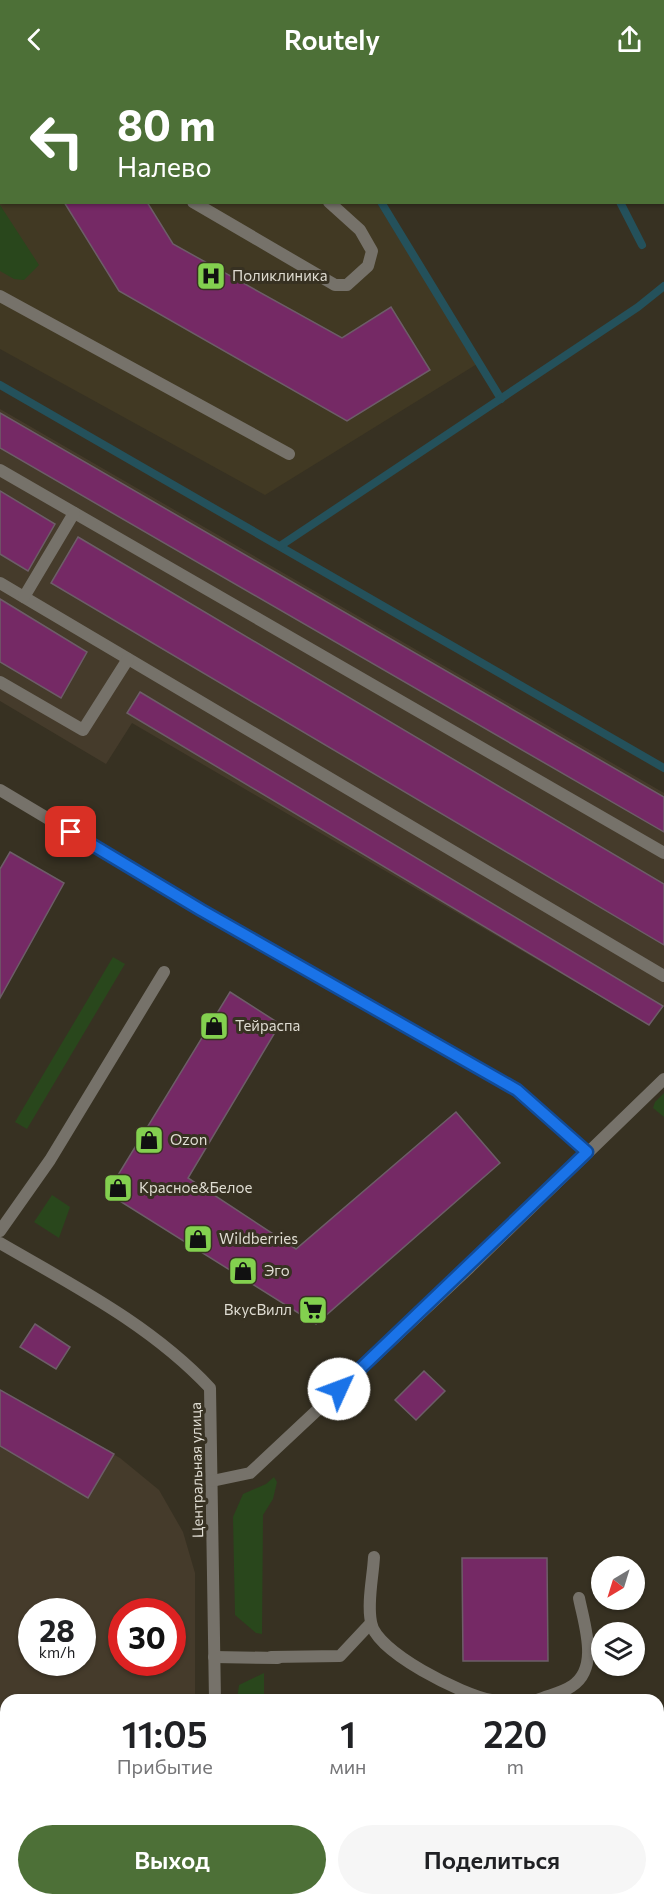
<!DOCTYPE html>
<html lang="ru">
<meta charset="utf-8">
<style>
:root{--surface:#fff;--page:#f6f6f6;--text:#202124;--muted:#757577;--accent:#4d7037}
body{margin:0;font-family:Commissioner,sans-serif;background:var(--page);color:var(--text);height:100vh;display:flex;flex-direction:column;font-size:22px;white-space:nowrap}
*{box-sizing:border-box;margin:0}
p{font-size:20px;color:var(--muted)}
.icon{flex:none;width:33px;height:33px;fill:none;stroke:currentColor;stroke-width:2;stroke-linecap:round;stroke-linejoin:round}
.map{position:relative;flex:1;overflow:hidden}
.panel{position:absolute;left:0px;top:1616px;width:664px;height:212px;display:flex;flex-direction:column;background:var(--surface);border-radius:18px 18px 0 0;box-shadow:0 2px 4px #0004}
.panel>*{flex:none}
.banner{position:absolute;left:0px;top:0px;width:664px;height:126px;box-shadow:0 2px 4px #0004;background:#4d7037;color:#fff;overflow:hidden}
.needle{width:39px;rotate:218deg}
.buttons{position:absolute;left:591px;top:1478px;display:grid;gap:12px}
.buttons a{display:grid;place-items:center;width:54px;height:54px;border-radius:50%;background:var(--surface);box-shadow:0 2px 4px #0004;font-size:30px}
.speed{position:absolute;left:18px;top:1520px;display:flex;gap:12px;font-size:30px;font-weight:700;text-align:center}
.speed>*{display:grid;place-content:center;width:78px;height:78px;border-radius:50%;background:var(--surface);box-shadow:0 2px 4px #0004;line-height:1}
.speed small{font-size:15px;font-weight:400}
.speed .limit{border:9px solid #d22;background:#fff;color:#111}
.pin{position:absolute;display:grid;place-items:center;width:51px;height:51px;color:#fff;margin:-26px;border-radius:12px;box-shadow:0 3px 9px #0006}
.me{position:absolute;width:66px;margin:-33px;rotate:47deg;stroke-linejoin:round;filter:drop-shadow(0 0 4px #0008)}
.turn{display:flex;align-items:center;gap:21px;height:126px;padding:0 18px;font-size:27px}
.turn .icon{width:78px;height:78px;stroke-width:2.5}
.turn b{display:block;font-size:42px;line-height:51px}
.eta{display:flex;justify-content:space-evenly;align-items:center;height:102px;text-align:center}
.eta b{font-size:36px;font-weight:600;line-height:42px}
.button{display:flex;gap:12px;margin-top:auto;padding:12px 18px}
.button a{flex:1;height:69px;border-radius:36px;background:var(--accent);color:#fff;font-size:24px;font-weight:600;line-height:69px;text-align:center}
.button a+a{background:var(--page);color:var(--text)}
header{display:flex;justify-content:space-between;align-items:center;height:78px;padding:0 18px;background:var(--accent);color:#fff;font-size:27px;font-weight:600}
.map>svg:first-child{display:block}
.built{fill:#413923}
.industrial{fill:#453b2b;fill-rule:evenodd}
.green{fill:#29471c}
.lines{fill:none;stroke-linecap:round;stroke-linejoin:round}
.stream{stroke:#24515b;stroke-width:8}
.building{fill:#752965;stroke:#6d5d68;stroke-width:1.5}
.service{stroke:#76726a;stroke-width:12}
.minor{stroke:#76726a;stroke-width:12}
.route-casing{stroke:#114b97;stroke-width:15}
.route{stroke:#1a73e8;stroke-width:10}
.labels{text-anchor:middle;stroke-width:6;stroke-linejoin:round;paint-order:stroke}
.poi-label{font-size:15px;fill:#dfdcd2;stroke:#373122;text-anchor:start}
.street-label{font-size:15px;fill:#dfdcd2;stroke:#373122}
</style>
<header><svg class="icon" aria-label="back" viewBox="0 0 24 24"><path d="M15 5l-7 7 7 7"/></svg>Routely<svg class="icon" aria-label="share" viewBox="0 0 24 24"><path d="M12 15V3M7 8l5-5 5 5M5 13v7h14v-7"/></svg></header>
<div class="map">
<svg width="664" height="1826" viewBox="0 0 664 1826">
<rect width="100%" height="100%" fill="#373122"/>
<polygon class="built" points="3,0 300,0 2,2 2,124 377,125 477,286 265,417 0,271 0,2"/>
<g class="industrial">
<polygon points="0,331 664,715 664,927 649,947 132,645 106,686 0,623"/>
<path d="M0,1312L120,1380L159,1412L183,1454L195,1495V1621L6,1622V1804L0,1800ZM32,1533H82V1584H32ZM122,1533H172V1584H122Z"/>
<polygon points="35,1821 195,1821 195,1826 43,1826"/>
</g>
<g class="green">
<polygon points="0,127 39,187 24,202 14,201 0,193"/>
<polygon points="113,879 125,886 27,1051 15,1044"/>
<polygon points="664,1015 664,1039 653,1030 655,1024"/>
<polygon points="52,1117 70,1129 59,1160 34,1144"/>
<polygon points="274,1399 277,1404 273,1421 263,1437 262,1556 256,1555 235,1537 233,1439 243,1416 266,1406"/>
<polygon points="264,1595 264,1621 237,1621 239,1607"/>
<polygon points="0,1806 6,1810 6,1821 25,1821 33,1826 0,1826"/>
<polygon points="236,1821 289,1821 290,1826 236,1826"/>
</g>
<g class="lines">
<g class="stream">
<polyline points="305,0 306,2"/>
<polyline points="558,0 559,2"/>
<polyline points="381,124 501,321"/>
<polyline points="620,124 642,167"/>
<polyline points="0,307 664,690"/>
<polyline points="280,468 638,229 664,208"/>
</g>
</g>
<g class="building">
<polygon points="116,0 169,0 170,2 114,2"/>
<polygon points="64,124 147,124 173,166 342,260 391,229 430,292 347,343 119,213"/>
<polygon points="0,335 664,719 664,754 0,370"/>
<polygon points="0,413 55,446 28,493 0,476"/>
<polygon points="78,459 664,806 664,867 51,505"/>
<polygon points="0,521 87,574 61,620 0,584"/>
<polygon points="140,614 663,928 649,947 127,635"/>
<polygon points="10,774 64,805 0,920 0,791"/>
<polygon points="230,914 280,946 188,1100 296,1171 456,1034 500,1085 316,1246 107,1115"/>
<polygon points="35,1246 70,1269 56,1291 20,1269"/>
<polygon points="424,1293 445,1313 416,1342 395,1322"/>
<polygon points="0,1312 114,1376 88,1420 0,1368"/>
<polygon points="462,1480 547,1480 548,1583 463,1583"/>
<rect x="334" y="1821" width="64" height="5"/>
</g>
<g class="lines">
<g class="service">
<polyline points="210,0 210,2"/>
<polyline points="41,2 44,0"/>
<polyline points="0,27 2,26"/>
<polyline points="193,124 335,207 347,207 368,188 372,173 360,152 329,124"/>
<polyline points="0,218 289,376"/>
<polyline points="0,392 664,775"/>
<polyline points="0,505 664,898"/>
<polyline points="24,519 74,435"/>
<polyline points="0,604 83,652 128,581"/>
<polyline points="0,712 201,832 517,1012 587,1074"/>
<polyline points="0,1153 50,1082 164,894"/>
<path d="M374,1479C373,1499 367,1524 371,1544C375,1574 463,1617 491,1622"/>
<polyline points="214,1579 278,1580"/>
<polyline points="271,1579 340,1578 370,1546"/>
<path d="M537,1622C549,1617 562,1615 572,1608C600,1590 584,1546 579,1520"/>
<polyline points="441,1821 441,1826"/>
</g>
<g class="minor">
<path d="M0,1165C74,1208 151,1247 210,1310L215,1622"/>
<polyline points="212,1403 250,1395 469,1190 664,1001"/>
<polyline points="220,1821 220,1826"/>
</g>
</g>
<g class="lines">
<g class="route-casing">
<polyline id="route" points="71,754 201,832 517,1012 587,1074 339,1311"/>
</g>
<use href="#route" class="route"/>
</g>
<defs>
<g id="hospital-square" transform="scale(1.5)"><rect x="-9" y="-9" width="18" height="18" rx="4" fill="#83d04f" stroke="#373122"/><path d="M-5-5h3v3.5h4V-5h3V5h-3V1.5h-4V5h-3Z" fill="#111"/></g>
<g id="shop-square" transform="scale(1.5)"><rect x="-9" y="-9" width="18" height="18" rx="4" fill="#83d04f" stroke="#373122"/><path d="M-5-2.5h2.3a2.7 3.5 0 0 1 5.4 0H5L5.5 6h-11ZM-1.5-2.5h3a1.5 2.3 0 0 0-3 0Z" fill="#111"/></g>
<g id="supermarket-square" transform="scale(1.5)"><rect x="-9" y="-9" width="18" height="18" rx="4" fill="#83d04f" stroke="#373122"/><path d="M-6-5.5h2.5l.6 2H6L4.5 2H-2.5L-4.4-4H-6ZM-1.5 3.2a1.3 1.3 0 1 0 .1 0ZM3 3.2a1.3 1.3 0 1 0 .1 0Z" fill="#111"/></g>
</defs>
<g fill-rule="evenodd">
<use href="#hospital-square" x="211" y="198"/>
<use href="#shop-square" x="214" y="948"/>
<use href="#shop-square" x="149" y="1062"/>
<use href="#shop-square" x="118" y="1110"/>
<use href="#shop-square" x="198" y="1161"/>
<use href="#shop-square" x="243" y="1193"/>
<use href="#supermarket-square" x="313" y="1232"/>
</g>
<g class="labels">
<g class="poi-label">
<text x="232" y="203">Поликлиника</text>
<text x="235" y="953">Тейраспа</text>
<text x="170" y="1067">Ozon</text>
<text x="139" y="1115">Красное&amp;Белое</text>
<text x="219" y="1166">Wildberries</text>
<text x="264" y="1198">Эго</text>
<text x="292" y="1237" text-anchor="end">ВкусВилл</text>
</g>
<g class="street-label">
<text transform="translate(197 1392) rotate(-91)" y="5">Центральная улица</text>
</g>
</g>
</svg>
<div class="buttons">
<a><svg class="needle" viewBox="-14 -14 28 28"><path d="M0-13l5 13h-10z" fill="#e53935"/><path d="M0 13l5-13h-10z" fill="#757577"/></svg></a>
<a><svg class="icon" aria-label="layers" viewBox="0 0 24 24"><path d="M12 4l9 5-9 5-9-5zM3 14l9 5 9-5"/></svg></a>
</div>
<div class="speed"><div>28<small>km/h</small></div><div class="limit">30</div></div>
<div class="pin" style="left:71px;top:754px;background:#d93025"><svg class="icon" aria-label="arrive" viewBox="0 0 24 24"><path d="M6 21V4h12l-3 4 3 4H6"/></svg></div>
<svg class="me" style="left:339px;top:1311px" viewBox="-20 -20 40 40"><circle r="19" fill="#fff"/><path d="M0-13L10 11 0 6-10 11z" fill="#1a73e8"/></svg>
<div class="banner">
<div class="turn"><svg class="icon" aria-label="left" viewBox="0 0 24 24"><path d="M17 20v-9H6M10 6l-5 5 5 5"/></svg><div><b>80 m</b>Налево</div></div>
</div>
<section class="panel">
<div class="eta">
<div><b>11:05</b><p>Прибытие</p></div>
<div><b>1</b><p>мин</p></div>
<div><b>220</b><p>m</p></div>
</div>
<div class="button"><a>Выход</a><a>Поделиться</a></div>
</section>
</div>
